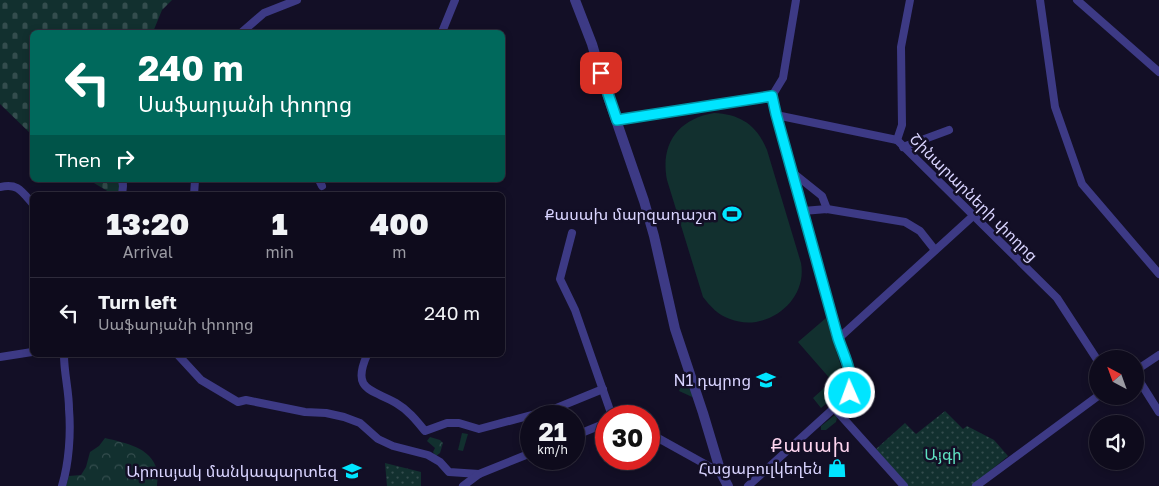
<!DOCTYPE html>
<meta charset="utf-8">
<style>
:root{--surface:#0e0b1c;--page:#171425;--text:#f1f3f6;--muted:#9b9ba3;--line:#2e2b3b}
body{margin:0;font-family:"Golos Text","Noto Sans Armenian",sans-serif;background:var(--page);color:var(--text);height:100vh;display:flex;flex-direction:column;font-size:19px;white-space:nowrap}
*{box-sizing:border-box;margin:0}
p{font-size:16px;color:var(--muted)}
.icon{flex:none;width:28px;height:28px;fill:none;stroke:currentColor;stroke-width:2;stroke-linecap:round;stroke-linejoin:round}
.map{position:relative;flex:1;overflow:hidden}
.sheet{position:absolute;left:30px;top:192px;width:475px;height:165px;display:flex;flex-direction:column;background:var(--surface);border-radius:8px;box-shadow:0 2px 8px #0003,0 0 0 1px var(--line)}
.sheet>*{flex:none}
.banner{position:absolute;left:30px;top:30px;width:475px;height:152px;border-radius:8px;box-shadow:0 2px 8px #0003,0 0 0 1px var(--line);background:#00695c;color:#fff;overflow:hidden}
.needle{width:32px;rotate:319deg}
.buttons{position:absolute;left:1089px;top:350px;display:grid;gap:10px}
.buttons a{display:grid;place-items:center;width:55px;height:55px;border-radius:50%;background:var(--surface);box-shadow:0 2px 8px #0003,0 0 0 1px var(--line);font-size:25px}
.speed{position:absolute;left:520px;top:405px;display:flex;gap:10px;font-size:25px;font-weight:700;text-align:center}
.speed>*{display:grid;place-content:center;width:65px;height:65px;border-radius:50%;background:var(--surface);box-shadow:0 2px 8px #0003,0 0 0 1px var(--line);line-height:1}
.speed small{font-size:12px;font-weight:400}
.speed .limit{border:8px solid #d22;background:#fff;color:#111}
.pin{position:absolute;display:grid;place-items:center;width:42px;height:42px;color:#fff;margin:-21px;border-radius:10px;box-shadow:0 2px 8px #0006}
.me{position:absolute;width:55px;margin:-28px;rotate:358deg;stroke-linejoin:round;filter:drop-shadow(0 0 4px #0008)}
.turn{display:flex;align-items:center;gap:18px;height:105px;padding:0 25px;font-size:22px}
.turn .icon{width:65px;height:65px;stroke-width:2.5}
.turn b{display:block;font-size:35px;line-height:42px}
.then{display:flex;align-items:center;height:48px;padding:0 25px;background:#0003;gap:10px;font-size:19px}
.eta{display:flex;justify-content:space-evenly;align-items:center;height:85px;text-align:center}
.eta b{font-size:30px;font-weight:800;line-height:35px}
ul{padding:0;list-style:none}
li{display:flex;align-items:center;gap:15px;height:70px;padding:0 25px;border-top:1px solid var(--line)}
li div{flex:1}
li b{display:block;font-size:19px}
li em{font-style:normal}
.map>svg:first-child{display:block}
.green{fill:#12302f}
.forest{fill:url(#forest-crowns)}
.cemetery{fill:url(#cemetery-stones)}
.park{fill:url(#park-dots)}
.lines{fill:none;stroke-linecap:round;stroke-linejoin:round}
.minor{stroke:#3d3a85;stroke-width:8}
.tertiary{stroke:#3d3a85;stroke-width:10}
.route-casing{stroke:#0095a6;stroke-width:12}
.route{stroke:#00e5ff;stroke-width:9}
.labels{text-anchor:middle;stroke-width:5;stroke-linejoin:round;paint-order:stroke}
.street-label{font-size:16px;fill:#d9d4ff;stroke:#130f26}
.poi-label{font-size:16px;fill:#d9d4ff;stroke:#130f26;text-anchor:end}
.park-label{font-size:16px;fill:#5fe0c0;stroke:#130f26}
.quarter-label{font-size:19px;letter-spacing:1px;fill:#ffd6f0;stroke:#130f26}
</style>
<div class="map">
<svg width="1159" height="486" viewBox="0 0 1159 486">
<defs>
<pattern id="forest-crowns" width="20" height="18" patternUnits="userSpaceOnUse" patternTransform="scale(1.25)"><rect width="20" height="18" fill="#12302f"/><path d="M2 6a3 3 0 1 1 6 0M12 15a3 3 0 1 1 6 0" fill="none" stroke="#344d4e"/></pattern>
<pattern id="cemetery-stones" width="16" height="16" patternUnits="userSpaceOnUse" patternTransform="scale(1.25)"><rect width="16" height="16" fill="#12302f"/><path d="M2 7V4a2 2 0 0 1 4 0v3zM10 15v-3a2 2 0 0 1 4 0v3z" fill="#344d4e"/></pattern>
<pattern id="park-dots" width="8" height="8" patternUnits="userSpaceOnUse" patternTransform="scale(1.25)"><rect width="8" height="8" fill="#12302f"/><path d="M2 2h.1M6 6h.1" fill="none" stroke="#344d4e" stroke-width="1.8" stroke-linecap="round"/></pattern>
</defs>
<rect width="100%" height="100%" fill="#130f26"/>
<g class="green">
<path d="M714,113C740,114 757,125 767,150L801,263C808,302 765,333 730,319C718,315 710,306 703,297L667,180C660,144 678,119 714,113Z"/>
<polygon points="826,318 845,379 845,388 821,408 813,398 832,381 798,342"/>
<polygon points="688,373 701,401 679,391"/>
<polygon points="835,415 837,418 836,422 826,430 821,430 821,426"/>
<polygon points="462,433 468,434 463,451 458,450"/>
</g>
<g class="forest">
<polygon points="430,437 440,440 443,443 440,453 436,456 433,452 435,448 427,441"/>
<path d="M105,438C125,443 151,447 157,470C159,475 157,481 157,486H66L69,476L81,475L86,467L90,452L99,446Z"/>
</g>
<g class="cemetery">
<polygon points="0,0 172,0 162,10 153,32 32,32 32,135 0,104"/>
<polygon points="89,180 128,180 123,195 114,195"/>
</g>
<g class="park">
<polygon points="945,411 963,429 967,426 994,440 1008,456 972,486 908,486 876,449 905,423 916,434"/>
<polygon points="385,463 421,472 421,486 387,486"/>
</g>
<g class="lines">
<g class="minor">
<polyline points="1040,0 1055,107 1082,184 1159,274"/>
<polyline points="1077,0 1159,72"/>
<polyline points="242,32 264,13 297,0"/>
<polyline points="442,32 455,0"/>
<polyline points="776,115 897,140"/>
<polyline points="617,120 772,96"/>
<polyline points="897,140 1057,298 1098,361"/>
<polyline points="897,140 902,125 901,47 910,0"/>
<polyline points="903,147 949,130"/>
<polyline points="792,172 822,196 827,209"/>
<polyline points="122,180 123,186 122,195"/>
<polyline points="319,180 322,186"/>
<path d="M0,187C17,183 21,190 32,203"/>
<polyline points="194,195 195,180"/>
<polyline points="803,211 827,209 905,222 920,231 935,250"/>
<polyline points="572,233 560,279 575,310 612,416"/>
<polyline points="839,338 973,216"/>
<polyline points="178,355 201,380 238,402 246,400 305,412 326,413 344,417 360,423 378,439 393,446 428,455 440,462 449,472 479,474"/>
<path d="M367,355C351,391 372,389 396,403C408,410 416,420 425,431L447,423H459L479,429L554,409L603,389"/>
<polyline points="0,357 32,352"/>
<polyline points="1135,371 1159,355"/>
<polyline points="1135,374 1159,412"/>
<polyline points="834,408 904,486"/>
<polyline points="649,433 721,473"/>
<polyline points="574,436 606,423"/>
<path d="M62,486C69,463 71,433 69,409C69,391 64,373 64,355"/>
<polyline points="463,486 479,474 531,453"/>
<polyline points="748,486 843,400 850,393 852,382 776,115 772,96 783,78 796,0"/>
<polyline points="976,486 1098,396"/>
</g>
<polyline class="tertiary" points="575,0 592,44 605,88 644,201 654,236 675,329 703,413 721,473 728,486"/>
</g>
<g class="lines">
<g class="route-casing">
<path id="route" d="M601,73L617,120L772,96L776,114L838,338C844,356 854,374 850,393"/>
</g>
<use href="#route" class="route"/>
</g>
<defs>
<g id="stadium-bare" transform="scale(1.5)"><path d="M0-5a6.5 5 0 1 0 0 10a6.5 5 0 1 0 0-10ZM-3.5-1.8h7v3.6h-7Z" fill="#00e5ff" stroke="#130f26" stroke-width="2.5" paint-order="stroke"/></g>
<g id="school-bare" transform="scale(1.5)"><path d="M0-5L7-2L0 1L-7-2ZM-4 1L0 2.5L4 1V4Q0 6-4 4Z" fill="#00e5ff" stroke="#130f26" stroke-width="2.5" paint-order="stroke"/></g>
<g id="shop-bare" transform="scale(1.5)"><path d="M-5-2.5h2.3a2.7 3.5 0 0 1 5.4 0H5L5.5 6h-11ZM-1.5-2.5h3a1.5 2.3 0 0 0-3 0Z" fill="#00e5ff" stroke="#130f26" stroke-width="2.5" paint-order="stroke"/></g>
</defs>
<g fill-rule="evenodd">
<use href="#stadium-bare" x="732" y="214"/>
<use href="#school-bare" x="766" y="380"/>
<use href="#shop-bare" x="837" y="468"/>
<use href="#school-bare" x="352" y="471"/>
</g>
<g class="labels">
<g class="street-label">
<text transform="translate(974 197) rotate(45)" y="6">Շինարարների փողոց</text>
</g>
<g class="poi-label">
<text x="717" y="220">Քասախ մարզադաշտ</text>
<text x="751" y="386">N1 դպրոց</text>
<text x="822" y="474">Հացաբուլկեղեն</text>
<text x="337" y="477">Արուսյակ մանկապարտեզ</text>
</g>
<g class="park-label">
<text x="943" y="460">Այգի</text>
</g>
<g class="quarter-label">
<text x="811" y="452">Քասախ</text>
</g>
</g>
</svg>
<div class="buttons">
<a><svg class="needle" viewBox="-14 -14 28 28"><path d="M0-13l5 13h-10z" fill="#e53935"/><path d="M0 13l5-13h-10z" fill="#9b9ba3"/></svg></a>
<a><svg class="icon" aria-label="sound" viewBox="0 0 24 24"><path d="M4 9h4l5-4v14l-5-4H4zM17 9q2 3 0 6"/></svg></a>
</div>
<div class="speed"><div>21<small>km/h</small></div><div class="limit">30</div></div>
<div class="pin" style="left:601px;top:73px;background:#d93025"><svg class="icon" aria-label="arrive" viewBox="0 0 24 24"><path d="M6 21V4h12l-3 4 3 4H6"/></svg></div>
<svg class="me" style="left:850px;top:393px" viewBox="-20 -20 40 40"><circle r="17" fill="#00e5ff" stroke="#fff" stroke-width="3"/><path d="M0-11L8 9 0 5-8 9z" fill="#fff"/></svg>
<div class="banner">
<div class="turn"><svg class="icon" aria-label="left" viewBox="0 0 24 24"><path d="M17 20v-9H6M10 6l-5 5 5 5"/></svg><div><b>240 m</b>Սաֆարյանի փողոց</div></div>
<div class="then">Then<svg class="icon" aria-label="right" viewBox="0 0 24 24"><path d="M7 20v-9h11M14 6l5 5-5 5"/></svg></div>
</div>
<section class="sheet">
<div class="eta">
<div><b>13:20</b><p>Arrival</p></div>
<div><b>1</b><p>min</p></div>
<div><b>400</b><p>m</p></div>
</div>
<ul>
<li><svg class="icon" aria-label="left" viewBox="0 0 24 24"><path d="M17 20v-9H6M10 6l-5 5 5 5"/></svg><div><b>Turn left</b><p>Սաֆարյանի փողոց</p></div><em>240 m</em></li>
</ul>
</section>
</div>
